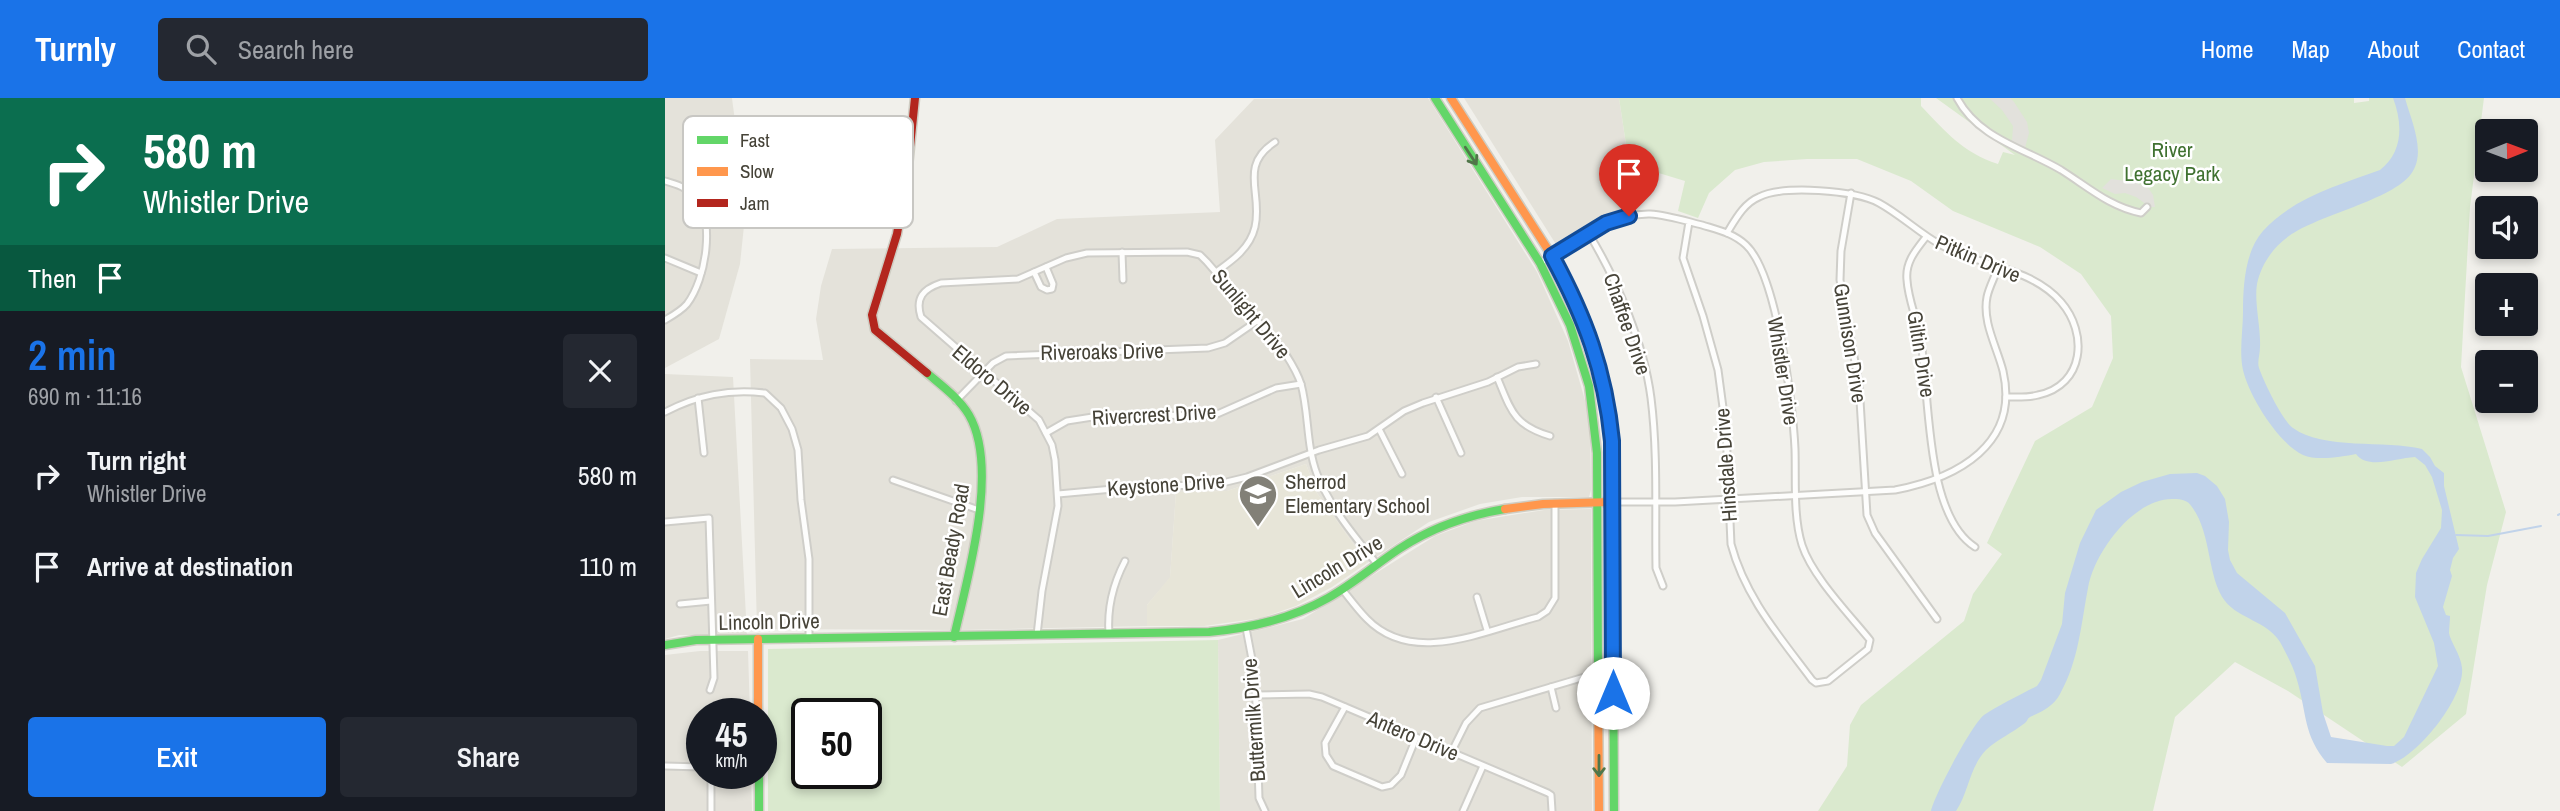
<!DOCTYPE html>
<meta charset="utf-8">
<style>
:root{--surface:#171b24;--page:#242831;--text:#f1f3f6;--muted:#9ea1a6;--accent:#1a73e8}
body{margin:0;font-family:"Archivo Narrow",sans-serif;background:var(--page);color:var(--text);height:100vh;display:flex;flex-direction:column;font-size:26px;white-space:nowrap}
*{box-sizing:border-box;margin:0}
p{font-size:23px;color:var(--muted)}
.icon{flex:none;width:38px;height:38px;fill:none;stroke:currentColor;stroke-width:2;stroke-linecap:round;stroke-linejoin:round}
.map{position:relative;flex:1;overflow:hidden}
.drawer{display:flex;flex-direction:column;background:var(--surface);width:665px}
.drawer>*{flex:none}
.hud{background:#0b6e4f;color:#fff;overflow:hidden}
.needle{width:46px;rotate:89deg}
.buttons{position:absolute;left:1810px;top:21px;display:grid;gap:14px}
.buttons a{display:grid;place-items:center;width:63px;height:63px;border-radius:7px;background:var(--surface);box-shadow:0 4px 10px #0003;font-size:35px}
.speed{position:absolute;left:21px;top:600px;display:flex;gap:14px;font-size:35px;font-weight:700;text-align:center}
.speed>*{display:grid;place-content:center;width:91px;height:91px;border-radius:50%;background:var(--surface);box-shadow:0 4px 10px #0003;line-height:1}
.speed small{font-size:18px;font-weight:400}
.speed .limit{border:4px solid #111;border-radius:10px;background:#fff;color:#111}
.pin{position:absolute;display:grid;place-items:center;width:60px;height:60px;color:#fff;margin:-72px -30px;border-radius:50% 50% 50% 0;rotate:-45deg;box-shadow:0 0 7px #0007}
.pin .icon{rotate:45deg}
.me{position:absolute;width:77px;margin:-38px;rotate:0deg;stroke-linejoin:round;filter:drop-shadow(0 0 5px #0008)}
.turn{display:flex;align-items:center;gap:24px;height:147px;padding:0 28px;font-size:32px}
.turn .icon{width:91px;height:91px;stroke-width:2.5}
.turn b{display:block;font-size:49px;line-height:60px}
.then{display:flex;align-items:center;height:66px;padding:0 28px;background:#0003;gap:14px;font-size:26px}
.round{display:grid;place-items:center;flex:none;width:74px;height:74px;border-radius:7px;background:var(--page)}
.headline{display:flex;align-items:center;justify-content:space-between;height:119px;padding:0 28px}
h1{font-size:42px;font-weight:600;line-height:52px;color:var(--accent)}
.action{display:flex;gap:14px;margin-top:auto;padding:14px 28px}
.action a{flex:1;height:80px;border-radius:7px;background:var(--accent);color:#fff;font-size:28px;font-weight:600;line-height:80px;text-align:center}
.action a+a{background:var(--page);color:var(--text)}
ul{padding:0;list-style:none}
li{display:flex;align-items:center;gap:21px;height:91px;padding:0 28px}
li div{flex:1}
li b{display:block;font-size:26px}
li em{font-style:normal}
header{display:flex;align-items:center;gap:42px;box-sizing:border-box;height:98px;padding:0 35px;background:var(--accent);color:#fff}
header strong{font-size:33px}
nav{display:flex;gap:38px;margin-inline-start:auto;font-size:24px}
.search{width:490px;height:63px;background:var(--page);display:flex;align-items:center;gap:18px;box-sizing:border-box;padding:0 24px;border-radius:7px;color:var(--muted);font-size:26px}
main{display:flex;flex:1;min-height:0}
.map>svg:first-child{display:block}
.residential{fill:#e4e2da}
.education{fill:#e7e5d8}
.green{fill:#dae9ce;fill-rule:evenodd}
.parking{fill:#e2e1dc}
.water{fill:#c1d3ea}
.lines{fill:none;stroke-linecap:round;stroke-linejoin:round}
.stream{stroke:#c1d3ea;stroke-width:2}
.street-casing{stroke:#cfcec9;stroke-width:9}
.fast-casing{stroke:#cfcdc3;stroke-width:11}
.slow-casing{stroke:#cfcdc3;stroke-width:11}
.jam-casing{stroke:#cfcdc3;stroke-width:11}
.street{stroke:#fdfdfc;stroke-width:5}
.fast{stroke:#63d668;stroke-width:8}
.slow{stroke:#ff974d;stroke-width:8}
.jam{stroke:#b3261e;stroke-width:8}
.oneway{stroke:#507649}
.route-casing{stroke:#114b97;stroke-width:18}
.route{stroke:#1a73e8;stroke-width:12}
.labels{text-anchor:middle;stroke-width:5;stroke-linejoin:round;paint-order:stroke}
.park-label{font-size:21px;fill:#407231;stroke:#fff}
.street-label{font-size:21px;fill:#464338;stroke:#fff}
.poi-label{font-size:21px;fill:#464338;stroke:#fff;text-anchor:start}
.key{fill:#fff;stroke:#c8c7c3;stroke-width:2}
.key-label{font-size:19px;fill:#464338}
</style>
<header>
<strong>Turnly</strong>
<div class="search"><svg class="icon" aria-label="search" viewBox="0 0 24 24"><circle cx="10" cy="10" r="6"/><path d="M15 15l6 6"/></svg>Search here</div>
<nav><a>Home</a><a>Map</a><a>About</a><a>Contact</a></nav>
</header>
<main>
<section class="drawer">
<div class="hud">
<div class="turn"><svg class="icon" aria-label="right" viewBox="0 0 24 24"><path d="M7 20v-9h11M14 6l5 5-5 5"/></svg><div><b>580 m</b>Whistler Drive</div></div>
<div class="then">Then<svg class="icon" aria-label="arrive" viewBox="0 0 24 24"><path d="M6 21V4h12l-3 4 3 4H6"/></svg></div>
</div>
<div class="headline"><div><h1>2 min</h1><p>690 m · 11:16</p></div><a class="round"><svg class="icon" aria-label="close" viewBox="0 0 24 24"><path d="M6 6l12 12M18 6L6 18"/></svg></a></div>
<ul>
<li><svg class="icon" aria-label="right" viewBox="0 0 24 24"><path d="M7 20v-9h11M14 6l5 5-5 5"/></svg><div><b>Turn right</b><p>Whistler Drive</p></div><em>580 m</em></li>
<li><svg class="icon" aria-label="arrive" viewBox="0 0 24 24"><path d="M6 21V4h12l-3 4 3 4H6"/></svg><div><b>Arrive at destination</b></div><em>110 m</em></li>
</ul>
<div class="action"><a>Exit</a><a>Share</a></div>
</section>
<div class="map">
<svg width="1895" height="713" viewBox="0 0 1895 713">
<rect width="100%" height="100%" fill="#f1f0eb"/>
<g class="residential">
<polygon points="0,0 67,0 81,109 75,166 54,241 0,270"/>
<polygon points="763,0 872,174 903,243 925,320 926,392 924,399 857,399 815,406 764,424 702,465 652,395 641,366 562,393 511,394 505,480 482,507 482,528 297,532 92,531 85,261 158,262 151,221 156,188 167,151 332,149 392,121 555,114 550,42 589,1"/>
<polygon points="799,0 954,0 970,106 892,148"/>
<polygon points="0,276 68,279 82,537 14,537 0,541"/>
<polygon points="926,411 927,713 555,713 553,542 638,521 770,438 810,423 879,412"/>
<polygon points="35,553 83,553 85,616 37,616 37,676 86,676 87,713 0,713 0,557"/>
</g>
<polygon class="education" points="641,366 652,395 702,465 667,489 631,508 596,520 539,528 482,528 482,507 505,479 511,394 562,393"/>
<g class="green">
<path d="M954,0H1256V8C1281,34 1297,54 1333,66L1338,54L1350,57L1271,0H1689V5L1704,3V0H1819L1805,109L1796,269L1841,414L1822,487L1801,616L1737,669L1623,593L1570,564L1510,619L1488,713H1153L1182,668L1185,627L1196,607L1299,523L1308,496L1337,456L1322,445L1370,343L1427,309L1448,260L1446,218L1416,176L1375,149L1288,113L1246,83L1192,61H1142L1099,64L1070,72L1044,95L1033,120L1013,113L1020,83L964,66Z"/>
<path d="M553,542L555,713H103V551ZM142,616H201V676H142Z"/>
</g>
<g class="parking">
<polygon points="1324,0 1345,0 1349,4 1362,24 1364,35 1360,50 1347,43 1348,28 1337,12"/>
<polygon points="1446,81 1469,84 1484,91 1488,97 1490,109 1485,109 1471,99 1460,95 1450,96 1437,90"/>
</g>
<path class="water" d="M1728,0H1740C1746,22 1762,55 1746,76C1727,102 1653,117 1624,138C1608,149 1596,167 1592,186C1589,204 1596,230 1595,249C1595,256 1592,264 1594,270C1599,284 1617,322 1628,330C1657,352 1721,342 1757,351L1765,359L1770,368L1779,375V388L1794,451L1788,460L1785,472L1787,478L1778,509L1781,517L1785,518C1785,523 1784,530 1784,535C1785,543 1796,557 1797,570C1800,599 1753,658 1726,666L1662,665C1638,637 1642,615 1632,582C1629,570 1621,555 1615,544C1602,523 1574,521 1560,503C1542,480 1547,436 1527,409C1523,402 1516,401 1509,401C1470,399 1429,454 1423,490C1416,526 1414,562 1395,596C1389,607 1379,613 1367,618C1362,620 1364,621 1360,625C1347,635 1333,641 1321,652C1304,670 1304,694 1291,713H1266C1269,698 1307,626 1319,617C1332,608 1357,596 1372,588L1376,582L1397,526L1400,495L1415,445L1431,412L1456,394L1477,384L1505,376L1532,375L1540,378L1552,388L1560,401L1564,424L1563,452L1565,462L1572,475L1620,515L1650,568L1658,615L1666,639L1722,648H1729L1739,639L1773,568L1769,545L1750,499L1751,475L1757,461L1776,430L1777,412L1767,379L1760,367L1750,359C1731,360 1703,372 1691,356C1676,359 1652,363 1638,357C1613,345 1584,298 1578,272C1574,254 1578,232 1578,214C1578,188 1580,153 1598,133C1629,99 1674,87 1715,72C1738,54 1738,26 1728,0Z"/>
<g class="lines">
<g class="stream">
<polyline points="1893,417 1895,416"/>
<polyline points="1791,437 1823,438 1876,428"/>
</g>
<g class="street-casing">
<g id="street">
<path d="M1292,0C1314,41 1359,50 1396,72C1423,89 1445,109 1476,115L1482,109"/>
<path d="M0,83C10,86 21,89 29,97C51,122 41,181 22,206C17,212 7,218 0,222"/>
<polyline points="1186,95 1176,153 1175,182 1194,286 1202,417 1210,435 1272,521"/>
<polyline points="30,98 39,91"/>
<path d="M1062,135C1070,122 1079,105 1094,99C1118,87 1190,92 1214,105C1236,117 1254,135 1276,147C1313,168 1366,169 1396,204C1423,235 1420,287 1373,297C1363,300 1351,299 1341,299"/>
<path d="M924,136C952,182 979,246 986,300C993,356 990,414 991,470L998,488"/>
<path d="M1261,139C1251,152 1240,164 1242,182C1243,202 1253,223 1256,244C1265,300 1260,417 1310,449"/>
<polyline points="457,154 458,182"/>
<polyline points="0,160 36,175"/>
<path d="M875,165C907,146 947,115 985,116C1002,117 1021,123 1037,127C1053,132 1068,135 1081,147C1112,176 1128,307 1130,351C1131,382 1128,418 1137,447C1147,478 1184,516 1205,542L1203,551L1163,583L1151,585L1147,582C1115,539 1080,499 1066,446L1061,332L1053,272L1038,218L1018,160L1024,124"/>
<polyline points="369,174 376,189 382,192 387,191 388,186 381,169"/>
<path d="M551,174C568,162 585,150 590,129C598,95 573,68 610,44"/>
<path d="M832,279C846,312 848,327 885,338"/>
<polyline points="771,299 796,355"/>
<polyline points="33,300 39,355"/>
<polyline points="291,303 328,265 341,258 543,250 560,245 592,223"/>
<path d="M0,314C33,297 63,291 100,295L116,310L127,331L133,352L136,402L144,461V541"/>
<polyline points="714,331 737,376"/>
<polyline points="381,335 402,323 434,318 550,317 611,290 636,286"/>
<polyline points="228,382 314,412"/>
<polyline points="393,396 481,388 549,387 582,379 654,352 703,338 739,313 758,305 823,284 853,269 871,266"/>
<path d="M946,404H1010L1230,392C1293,380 1355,346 1338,273C1332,249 1317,224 1322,199C1324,189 1330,179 1333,169"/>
<polyline points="0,424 44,420 49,580 45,592"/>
<path d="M677,491C685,501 693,512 702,521C748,568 819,533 873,519L882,513L890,500V405"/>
<polyline points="812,499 822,532"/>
<polyline points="15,506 46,503"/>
<polyline points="581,530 590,577 594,700 600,713"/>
<path d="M444,536C442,510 448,486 460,463"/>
<path d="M372,537L377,493L393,408L390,362L387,347L374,322L256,219C250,200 258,191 276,185L353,181L401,160L422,155L522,154L535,157L542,164L618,252C625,263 632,273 636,286C644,315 641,347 652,376C665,409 690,439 712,466"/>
<polyline points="886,589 891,610"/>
<polyline points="591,597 644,596 657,599 883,695 886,697 887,713"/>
<polyline points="680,609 660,645 661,657 668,668 717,689 726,687 736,677 751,640"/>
<polyline points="786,655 801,625 815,610 933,575 948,575"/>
<polyline points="0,668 37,669"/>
<polyline points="46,713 46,676"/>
<polyline points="798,713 818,668"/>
</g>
</g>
<g class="fast-casing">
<g id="fast">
<polyline points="770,0 875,165 905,227 924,288 932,355 933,575"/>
<path d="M912,208C931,255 942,292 947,343L949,713"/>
<path d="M262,275C276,287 294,300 304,317C335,371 302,481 289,539"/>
<path d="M0,547L31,542L544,534C586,530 626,521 663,500C688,486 710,467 734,451C766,430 803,417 840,411"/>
<polyline points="94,676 94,713"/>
</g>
</g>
<g class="slow-casing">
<g id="slow">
<polyline points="786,0 887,158 912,208"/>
<polyline points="840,411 878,406 946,404"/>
<polyline points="93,541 93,616"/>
<polyline points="933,575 934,713"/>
</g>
</g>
<g class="jam-casing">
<polyline id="jam" points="250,0 242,78 232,136 207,217 210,232 262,275"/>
</g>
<use href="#street" class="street"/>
<use href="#fast" class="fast"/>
<use href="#slow" class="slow"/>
<use href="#jam" class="jam"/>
</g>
<defs><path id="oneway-shaft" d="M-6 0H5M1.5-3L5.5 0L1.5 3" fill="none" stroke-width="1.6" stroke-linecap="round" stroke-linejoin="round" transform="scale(1.75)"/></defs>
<g class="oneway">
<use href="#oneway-shaft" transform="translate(806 58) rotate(57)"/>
<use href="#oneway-shaft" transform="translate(934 668) rotate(90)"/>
</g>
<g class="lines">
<g class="route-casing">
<path id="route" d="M948,595L947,343C940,272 920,219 887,158L941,125L964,118"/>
</g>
<use href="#route" class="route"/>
</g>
<defs>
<g id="school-pin" transform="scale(2.0125)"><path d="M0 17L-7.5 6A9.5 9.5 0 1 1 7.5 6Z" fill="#828077" stroke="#fff"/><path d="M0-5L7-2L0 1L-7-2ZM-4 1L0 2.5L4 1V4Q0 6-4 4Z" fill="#fff"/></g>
</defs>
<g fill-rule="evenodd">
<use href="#school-pin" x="593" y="396"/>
</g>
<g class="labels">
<g class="park-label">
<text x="1507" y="59">River<tspan x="1507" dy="24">Legacy Park</tspan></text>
</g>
<g class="street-label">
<text transform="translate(1313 161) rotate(23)" y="7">Pitkin Drive</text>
<text transform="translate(586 216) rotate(50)" y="7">Sunlight Drive</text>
<text transform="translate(962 226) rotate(71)" y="7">Chaffee Drive</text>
<text transform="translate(1185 245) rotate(81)" y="7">Gunnison Drive</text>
<text transform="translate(437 254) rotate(-1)" y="7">Riveroaks Drive</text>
<text transform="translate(1256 256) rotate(81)" y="7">Giltin Drive</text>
<text transform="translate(1118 273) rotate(81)" y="7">Whistler Drive</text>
<text transform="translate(327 282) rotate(40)" y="7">Eldoro Drive</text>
<text transform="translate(489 317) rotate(-3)" y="7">Rivercrest Drive</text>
<text transform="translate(1061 367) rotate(-94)" y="7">Hinsdale Drive</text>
<text transform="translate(501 387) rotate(-4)" y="7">Keystone Drive</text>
<text transform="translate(286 452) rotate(-80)" y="7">East Beady Road</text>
<text transform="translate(672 469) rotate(-31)" y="7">Lincoln Drive</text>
<text transform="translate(104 524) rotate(-1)" y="7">Lincoln Drive</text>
<text transform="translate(589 622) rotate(-94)" y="7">Buttermilk Drive</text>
<text transform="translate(748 638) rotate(23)" y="7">Antero Drive</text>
</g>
<g class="poi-label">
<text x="620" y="391">Sherrod<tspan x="620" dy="24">Elementary School</tspan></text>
</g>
</g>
<rect x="18" y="18" width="230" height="112" rx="10" class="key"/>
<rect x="32" y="38" width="31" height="8" fill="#63d668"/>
<rect x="32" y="69" width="31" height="9" fill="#ff974d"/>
<rect x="32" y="101" width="31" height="8" fill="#b3261e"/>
<g class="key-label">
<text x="75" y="49">Fast</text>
<text x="75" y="80">Slow</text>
<text x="75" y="112">Jam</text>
</g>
</svg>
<div class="buttons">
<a><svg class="needle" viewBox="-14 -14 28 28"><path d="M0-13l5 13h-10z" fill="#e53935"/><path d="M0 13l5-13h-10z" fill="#9ea1a6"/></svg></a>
<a><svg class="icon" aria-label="sound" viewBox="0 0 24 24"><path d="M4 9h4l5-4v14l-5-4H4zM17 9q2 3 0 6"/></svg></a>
<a>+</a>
<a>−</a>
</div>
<div class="speed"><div>45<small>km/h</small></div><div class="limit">50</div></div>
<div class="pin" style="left:964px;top:118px;background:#d93025"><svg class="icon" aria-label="arrive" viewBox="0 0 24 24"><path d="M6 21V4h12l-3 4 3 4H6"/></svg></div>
<svg class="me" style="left:948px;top:595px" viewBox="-20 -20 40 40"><circle r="19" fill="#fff"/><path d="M0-13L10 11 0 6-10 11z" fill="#1a73e8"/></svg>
</div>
</main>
